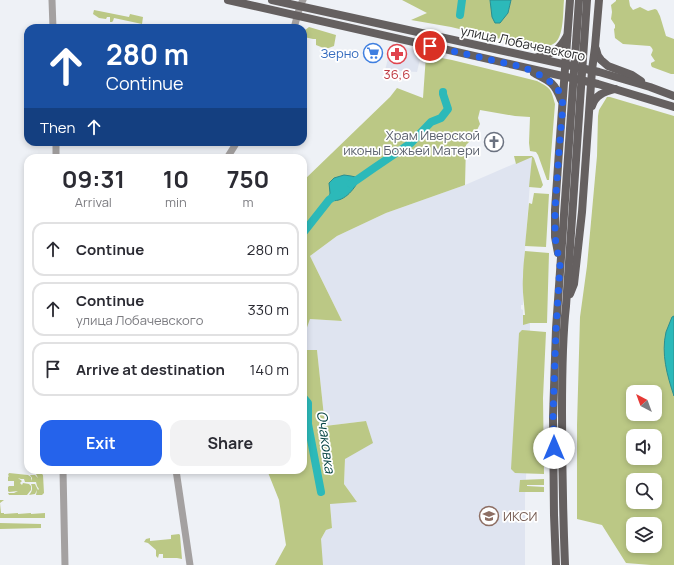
<!DOCTYPE html>
<meta charset="utf-8">
<style>
:root{--surface:#fff;--page:#f2f2f3;--text:#2b2b33;--muted:#7c7c81;--line:#e1e1e2;--accent:#2563eb}
body{margin:0;font-family:Manrope,sans-serif;background:var(--page);color:var(--text);height:100vh;display:flex;flex-direction:column;font-size:15px;white-space:nowrap}
*{box-sizing:border-box;margin:0}
p{font-size:13px;color:var(--muted)}
.icon{flex:none;width:22px;height:22px;fill:none;stroke:currentColor;stroke-width:2;stroke-linecap:round;stroke-linejoin:round}
.map{position:relative;flex:1;overflow:hidden}
.side{position:absolute;left:24px;top:154px;width:283px;height:320px;display:flex;flex-direction:column;background:var(--surface);border-radius:12px;box-shadow:0 2px 6px #0003}
.side>*{flex:none}
.top-card{position:absolute;left:24px;top:24px;width:283px;height:122px;border-radius:12px;box-shadow:0 2px 6px #0003;background:#1a4fa0;color:#fff;overflow:hidden}
.needle{width:26px;rotate:319deg}
.buttons{position:absolute;left:626px;top:385px;display:grid;gap:8px}
.buttons a{display:grid;place-items:center;width:36px;height:36px;border-radius:8px;background:var(--surface);box-shadow:0 2px 6px #0003;font-size:20px}
.pin{position:absolute;display:grid;place-items:center;width:34px;height:34px;color:#fff;margin:-17px;border:2px solid #fff;border-radius:50%;box-shadow:0 1px 4px #0007}
.me{position:absolute;width:44px;margin:-22px;rotate:0deg;stroke-linejoin:round;filter:drop-shadow(0 0 3px #0008)}
.turn{display:flex;align-items:center;gap:14px;height:84px;padding:0 16px;font-size:18px}
.turn .icon{width:52px;height:52px;stroke-width:2.5}
.turn b{display:block;font-size:28px;line-height:34px}
.then{display:flex;align-items:center;height:38px;padding:0 16px;background:#0003;gap:8px;font-size:15px}
.eta{display:flex;justify-content:space-evenly;align-items:center;height:68px;text-align:center}
.eta b{font-size:24px;font-weight:700;line-height:28px}
.button{display:flex;gap:8px;margin-top:auto;padding:8px 16px}
.button a{flex:1;height:46px;border-radius:12px;background:var(--accent);color:#fff;font-size:16px;font-weight:700;line-height:46px;text-align:center}
.button a+a{background:var(--page);color:var(--text)}
ul{padding:0;list-style:none}
li{display:flex;align-items:center;gap:12px;height:54px;margin:0 8px 6px;padding:0 8px;border:2px solid var(--line);border-radius:12px}
li div{flex:1}
li b{display:block;font-size:15px}
li em{font-style:normal}
.map>svg:first-child{display:block}
.built{fill:#dfe4f0}
.green{fill:#bbc885;fill-rule:evenodd}
.water{fill:#2cb9b9;stroke:#2b8e8f}
.lines{fill:none;stroke-linecap:round;stroke-linejoin:round}
.river{stroke:#2cb9b9;stroke-width:8}
.minor{stroke:#a4a1a1;stroke-width:7}
.major{stroke:#656060;stroke-width:8}
.route{stroke:#2563eb;stroke-width:7;stroke-dasharray:0 12.6}
.labels{text-anchor:middle;stroke-width:3.5;stroke-linejoin:round;paint-order:stroke}
.street-label{font-size:13px;fill:#2a2b2d;stroke:#fff}
.shop-label{font-size:13px;fill:#366cbe;stroke:#fff;text-anchor:end}
.health-label{font-size:13px;fill:#be3a42;stroke:#fff}
.worship-label{font-size:13px;fill:#5b616d;stroke:#fff;text-anchor:end}
.education-label{font-size:13px;fill:#785e54;stroke:#fff;text-anchor:start}
.water-label{font-size:14px;font-style:italic;fill:#084545;stroke:#fff}
</style>
<div class="map">
<svg width="674" height="565" viewBox="0 0 674 565">
<rect width="100%" height="100%" fill="#eef1f6"/>
<g class="built">
<polygon points="392,44 422,51 417,72 385,70"/>
<polygon points="532,156 523,277 523,305 521,305 521,309 523,310 523,324 530,323 529,422 525,496 525,565 321,565 321,539 326,530 332,528 330,503 357,502 344,484 345,459 366,421 325,426 317,350 303,350 303,339 310,319 342,321 310,256 337,236 386,213 465,185"/>
</g>
<g class="green">
<path d="M402,0H490L491,7L508,13L511,0H564C563,10 564,34 556,42C553,45 546,47 542,49L451,27L411,20L427,13Z"/>
<path d="M616,0H629L630,6L633,10L640,7L648,11L655,9L657,10L660,16L666,36L674,39V74H671L652,67L651,65V63L655,61L651,55C653,50 654,50 650,46L623,44L615,38L614,29L615,28V25L611,19L612,12L611,5L616,1Z"/>
<polygon points="94,10 129,17 130,14 143,17 142,24 114,18 113,21 112,22 110,22 110,17 107,17 106,19 99,18 93,14"/>
<polygon points="309,27 336,35 334,46 326,49 316,45 316,39 313,39 304,37 304,31"/>
<path d="M426,55L452,60L537,81C551,88 551,89 555,104L549,180H547L538,155L536,152L530,151L529,143L530,117L515,116L480,110L478,118L480,124L473,138L466,145L465,185L386,213L337,236L310,256L342,321L310,319L303,339V181L390,97L397,88L423,98Z"/>
<path d="M607,97H610L674,116V565H651L626,563L602,525L577,519V425L580,317L587,266L597,156L598,116L599,110ZM633,392H655V414H633ZM633,436H655V458H633ZM633,480H655V502H633ZM633,524H655V546H633Z"/>
<polygon points="514,156 532,156 534,158 543,185 541,188 529,187 532,157 516,164"/>
<polygon points="534,193 549,194 546,247 525,246 529,203 532,204"/>
<path d="M525,251L549,253L547,323H530L523,325V315H525C524,302 522,290 523,277C523,268 524,260 525,251Z"/>
<polygon points="522,330 546,332 543,398 544,474 515,473 511,469 519,333"/>
<polygon points="303,350 317,350 325,426 366,421 373,443 345,459 344,484 357,502 330,504 332,528 326,530 321,539 323,565 275,565 286,545 279,500 267,470 303,470"/>
<path d="M9,473L28,475L31,477V481L32,478L30,475H35L38,478L36,474H42L43,475L44,493L42,495H36L37,490L35,494L29,495C32,492 33,488 31,484H35L38,490L39,489L37,486L36,482H25L24,479H21L18,478L22,481L20,483L22,485L23,483L29,484L31,486V490L27,495H9L8,493H14L18,491L9,492L8,491V487L9,486H14V481H8V477L9,476L8,475Z"/>
<polygon points="544,479 544,485 527,485 527,486 544,487 544,492 519,492 520,480"/>
<polygon points="0,500 4,500 0,503 1,513 4,513 4,514 18,513 18,514 31,513 31,514 45,513 45,518 0,518"/>
<polygon points="0,523 41,524 41,528 0,529"/>
<polygon points="179,534 180,535 182,559 177,558 163,558 163,554 159,554 158,558 156,556 156,550 148,543 144,542 146,539 150,538 150,541 171,539 171,535"/>
</g>
<g class="water">
<polygon points="490,0 511,0 508,13 500,23 495,23 492,17"/>
<path d="M344,175L351,176L360,178C354,190 343,204 329,200L330,193L329,183L334,178Z"/>
<path d="M674,316V396C667,375 661,354 666,332C668,327 670,322 672,317Z"/>
</g>
<g class="lines">
<g class="river">
<polyline points="460,15 462,0"/>
<polyline points="351,184 374,168 411,143 431,122 441,118 448,109 443,94 443,92"/>
<polyline points="303,233 329,200 337,194"/>
<polyline points="303,397 308,403 308,424 321,492"/>
</g>
<g class="minor">
<polyline points="52,0 53,28"/>
<polyline points="294,28 300,6 303,0"/>
<polyline points="56,142 56,158"/>
<polyline points="227,158 237,142"/>
<polyline points="63,470 65,565"/>
<polyline points="176,470 190,565"/>
</g>
<g class="major">
<polyline points="228,0 598,84 674,107"/>
<polyline points="272,0 599,72 650,87 674,96"/>
<polyline points="596,49 598,56 601,60 608,66 632,75 641,81"/>
<path d="M538,57C554,54 559,50 567,36"/>
<path d="M534,73C550,81 555,83 561,100"/>
<path d="M592,106C595,95 604,92 615,89"/>
<polyline points="558,253 555,237 555,210 559,151 570,0"/>
<polyline points="570,294 574,284 582,212 592,70 595,47 599,0"/>
<polyline points="556,565 554,515 553,418 556,329 579,0"/>
<path d="M565,565C563,514 562,463 562,412C562,377 562,341 566,306L587,0"/>
</g>
</g>
<g class="lines">
<polyline class="route" points="430,46 523,67 544,77 554,85 558,89 563,104 559,151 555,210 555,237 560,265 556,329 553,415 554,448"/>
</g>
<defs>
<g id="supermarket-ring" transform="scale(1)"><circle r="9.5" fill="#fff" stroke="#3f7fe0" stroke-width="1.5"/><path d="M-6-5.5h2.5l.6 2H6L4.5 2H-2.5L-4.4-4H-6ZM-1.5 3.2a1.3 1.3 0 1 0 .1 0ZM3 3.2a1.3 1.3 0 1 0 .1 0Z" fill="#3f7fe0"/></g>
<g id="pharmacy-ring" transform="scale(1)"><circle r="9.5" fill="#fff" stroke="#e0444e" stroke-width="1.5"/><path d="M-2-6h4v4h4v4h-4v4h-4v-4h-4v-4h4Z" fill="#e0444e"/></g>
<g id="church-ring" transform="scale(1)"><circle r="9.5" fill="#fff" stroke="#6b7280" stroke-width="1.5"/><path d="M-1.2-6h2.4v3.5h3.3v2.4h-3.3V6h-2.4V-.1h-3.3v-2.4h3.3Z" fill="#6b7280"/></g>
<g id="university-ring" transform="scale(1)"><circle r="9.5" fill="#fff" stroke="#8d6e63" stroke-width="1.5"/><path d="M0-5L7-2L0 1L-7-2ZM-4 1L0 2.5L4 1V4Q0 6-4 4Z" fill="#8d6e63"/></g>
</defs>
<g fill-rule="evenodd">
<use href="#supermarket-ring" x="373" y="53"/>
<use href="#pharmacy-ring" x="397" y="54"/>
<use href="#church-ring" x="494" y="142"/>
<use href="#university-ring" x="489" y="516"/>
</g>
<g class="labels">
<g class="street-label">
<text transform="translate(523 43) rotate(12)" y="5">улица Лобачевского</text>
</g>
<g class="shop-label">
<text x="359" y="58">Зерно</text>
</g>
<g class="health-label">
<text x="397" y="79">36,6</text>
</g>
<g class="worship-label">
<text x="480" y="140">Храм Иверской<tspan x="480" dy="15">иконы Божьей Матери</tspan></text>
</g>
<g class="education-label">
<text x="503" y="521">ИКСИ</text>
</g>
<g class="water-label">
<text transform="translate(326 442) rotate(82)" y="5">Очаковка</text>
</g>
</g>
</svg>
<div class="buttons">
<a><svg class="needle" viewBox="-14 -14 28 28"><path d="M0-13l5 13h-10z" fill="#e53935"/><path d="M0 13l5-13h-10z" fill="#7c7c81"/></svg></a>
<a><svg class="icon" aria-label="sound" viewBox="0 0 24 24"><path d="M4 9h4l5-4v14l-5-4H4zM17 9q2 3 0 6"/></svg></a>
<a><svg class="icon" aria-label="search" viewBox="0 0 24 24"><circle cx="10" cy="10" r="6"/><path d="M15 15l6 6"/></svg></a>
<a><svg class="icon" aria-label="layers" viewBox="0 0 24 24"><path d="M12 4l9 5-9 5-9-5zM3 14l9 5 9-5"/></svg></a>
</div>
<div class="pin" style="left:430px;top:46px;background:#d93025"><svg class="icon" aria-label="arrive" viewBox="0 0 24 24"><path d="M6 21V4h12l-3 4 3 4H6"/></svg></div>
<svg class="me" style="left:554px;top:448px" viewBox="-20 -20 40 40"><circle r="19" fill="#fff"/><path d="M0-13L10 11 0 6-10 11z" fill="#2563eb"/></svg>
<div class="top-card">
<div class="turn"><svg class="icon" aria-label="ahead" viewBox="0 0 24 24"><path d="M12 20V5M6 11l6-6 6 6"/></svg><div><b>280 m</b>Continue</div></div>
<div class="then">Then<svg class="icon" aria-label="ahead" viewBox="0 0 24 24"><path d="M12 20V5M6 11l6-6 6 6"/></svg></div>
</div>
<section class="side">
<div class="eta">
<div><b>09:31</b><p>Arrival</p></div>
<div><b>10</b><p>min</p></div>
<div><b>750</b><p>m</p></div>
</div>
<ul>
<li><svg class="icon" aria-label="ahead" viewBox="0 0 24 24"><path d="M12 20V5M6 11l6-6 6 6"/></svg><div><b>Continue</b></div><em>280 m</em></li>
<li><svg class="icon" aria-label="ahead" viewBox="0 0 24 24"><path d="M12 20V5M6 11l6-6 6 6"/></svg><div><b>Continue</b><p>улица Лобачевского</p></div><em>330 m</em></li>
<li><svg class="icon" aria-label="arrive" viewBox="0 0 24 24"><path d="M6 21V4h12l-3 4 3 4H6"/></svg><div><b>Arrive at destination</b></div><em>140 m</em></li>
</ul>
<div class="button"><a>Exit</a><a>Share</a></div>
</section>
</div>
